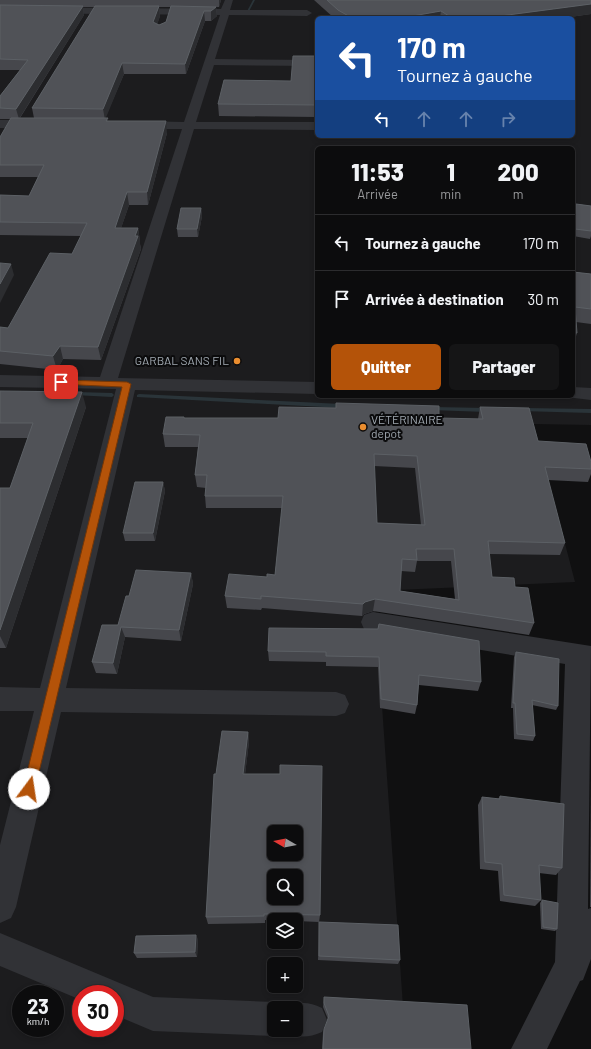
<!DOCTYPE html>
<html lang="fr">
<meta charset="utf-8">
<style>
:root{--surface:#0c0c0d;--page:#151516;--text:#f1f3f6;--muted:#9a9b9d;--line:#2c2c2e;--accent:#b45309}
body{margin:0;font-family:Barlow,sans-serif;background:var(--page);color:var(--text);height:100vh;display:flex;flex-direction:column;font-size:15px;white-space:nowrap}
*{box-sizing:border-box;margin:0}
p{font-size:13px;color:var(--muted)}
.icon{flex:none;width:22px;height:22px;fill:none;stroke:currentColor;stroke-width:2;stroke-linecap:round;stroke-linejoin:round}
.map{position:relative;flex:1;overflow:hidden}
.details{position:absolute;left:315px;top:146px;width:260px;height:252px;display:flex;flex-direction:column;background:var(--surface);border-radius:6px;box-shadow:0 2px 6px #0003,0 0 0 1px var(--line)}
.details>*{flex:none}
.top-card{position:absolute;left:315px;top:16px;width:260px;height:122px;border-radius:6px;box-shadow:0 2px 6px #0003,0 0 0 1px var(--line);background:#1a4fa0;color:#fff;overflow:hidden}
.needle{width:26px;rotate:279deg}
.controls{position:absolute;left:267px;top:825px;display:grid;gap:8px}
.controls a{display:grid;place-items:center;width:36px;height:36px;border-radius:6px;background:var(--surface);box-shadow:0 2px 6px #0003,0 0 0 1px var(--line);font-size:20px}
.speed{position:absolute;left:12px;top:985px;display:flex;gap:8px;font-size:20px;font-weight:700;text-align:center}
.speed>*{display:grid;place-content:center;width:52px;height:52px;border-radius:50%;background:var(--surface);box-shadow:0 2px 6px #0003,0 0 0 1px var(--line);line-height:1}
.speed small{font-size:10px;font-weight:400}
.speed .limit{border:6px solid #d22;background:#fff;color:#111}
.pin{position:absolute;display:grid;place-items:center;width:34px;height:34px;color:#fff;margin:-17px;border-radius:8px;box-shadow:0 2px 6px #0006}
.me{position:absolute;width:44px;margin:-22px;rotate:14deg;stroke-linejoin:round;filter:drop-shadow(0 0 3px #0008)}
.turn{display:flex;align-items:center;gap:14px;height:84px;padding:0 16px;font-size:18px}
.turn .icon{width:52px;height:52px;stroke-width:2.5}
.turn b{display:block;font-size:28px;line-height:34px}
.lanes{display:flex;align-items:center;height:38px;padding:0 16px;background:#0003;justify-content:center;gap:20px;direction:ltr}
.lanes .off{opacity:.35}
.eta{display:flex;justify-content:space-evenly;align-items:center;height:68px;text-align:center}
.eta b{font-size:24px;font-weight:800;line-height:28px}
.cta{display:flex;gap:8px;margin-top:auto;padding:8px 16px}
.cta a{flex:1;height:46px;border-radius:6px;background:var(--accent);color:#fff;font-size:16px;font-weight:800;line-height:46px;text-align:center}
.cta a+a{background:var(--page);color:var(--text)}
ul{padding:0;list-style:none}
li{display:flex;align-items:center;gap:12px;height:56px;padding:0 16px;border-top:1px solid var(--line)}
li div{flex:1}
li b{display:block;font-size:15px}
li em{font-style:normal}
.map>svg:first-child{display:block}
.built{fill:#1c1c1e;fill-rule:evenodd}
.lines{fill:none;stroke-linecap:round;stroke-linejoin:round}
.stream{fill:#2a3439;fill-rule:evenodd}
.minor{fill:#313236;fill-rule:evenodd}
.wall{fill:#46474c;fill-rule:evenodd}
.shaded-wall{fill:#2c2d30}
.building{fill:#505257;stroke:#5c6065;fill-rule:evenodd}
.route{fill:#b45309;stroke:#753606}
.poi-dot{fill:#ea8d2f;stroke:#0b0b0c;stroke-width:1.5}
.labels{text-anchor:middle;stroke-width:4;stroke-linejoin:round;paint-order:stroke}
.poi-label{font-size:12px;fill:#a1a9b1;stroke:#0b0b0c;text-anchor:end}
</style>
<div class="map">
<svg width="591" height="1049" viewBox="0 0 591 1049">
<rect width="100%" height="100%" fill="#101011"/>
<path class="built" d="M0,0H591V425L534,424L575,582L374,591L406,1049H0ZM317,18H573V136H317ZM317,148H573V396H317ZM274,832H296V854H274ZM274,876H296V898H274ZM274,920H296V942H274ZM274,964H296V986H274ZM21,994H55V1028H21ZM81,994H115V1028H81ZM274,1008H296V1030H274Z"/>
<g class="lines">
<g class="stream">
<polygon points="253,0 255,0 247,15 245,15"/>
<polygon points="76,392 112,393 114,395 112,397 74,395 74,393"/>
<polygon points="139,394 342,404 344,406 342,408 137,397 137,395"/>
<polygon points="433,407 486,408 488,410 486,412 431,410 431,408"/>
<polygon points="523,408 591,409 591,413 521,411 521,410"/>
</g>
<g class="minor">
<polygon points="225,0 233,0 230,10 307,10 312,13 307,16 229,15 215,59 317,60 317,66 214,65 196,122 317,122 317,130 194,129 118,378 317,382 317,394 135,390 66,688 336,692 345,695 349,704 345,713 336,716 61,712 16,907 11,918 0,923 0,845 34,711 0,711 0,687 40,688 116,389 0,387 0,375 100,377 182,129 136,129 130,125 136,121 184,122 220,15 0,13 0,7 221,9"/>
<polygon points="0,120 38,120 44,124 38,128 0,128"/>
<polygon points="573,387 591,388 591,400 566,397 566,396 573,396"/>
<polygon points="373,612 591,646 588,909 591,908 591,959 583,980 580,981 547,1049 511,1049 555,962 565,664 373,632 364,629 361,622 364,615"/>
<path d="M0,933L153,997L274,1002L286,1007C300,1001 309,1002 322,1008L327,1020L322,1032C308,1038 298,1038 284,1032L274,1036L153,1031L115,1015V994H81V1000L0,966ZM274,1008H296V1030H274Z"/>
</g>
</g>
<g class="wall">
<path d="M0,0H221L219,7H216L217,16L211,21H205L186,74H124L105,118L108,121L167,133L148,205H129L121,228H138L140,241V244L141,249L101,360L63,359L57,370L0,364V327L8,328L72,254L81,236L0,235V195L29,196L38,177H0V137L11,119H0V96L20,70H0ZM83,7H95L32,108L34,118H20L84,15ZM159,7H171L166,22L159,25L157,24L160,16Z"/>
<polygon points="314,0 591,0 591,14 563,18 334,18"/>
<polygon points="317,56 317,117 219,116 218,104 291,81"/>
<polygon points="576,204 591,206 591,236 590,239 573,236 574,211"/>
<polygon points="201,208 202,216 198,237 178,237 177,229"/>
<polygon points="573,272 591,274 591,324 576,322 577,333 573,346"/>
<polygon points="0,391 86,407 6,648 0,648 0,488 10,488 28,438 0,438"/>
<path d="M480,407L538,441L591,462V474L588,482L548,480L565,543L560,555L489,554L492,577L515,587L534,623L529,635L373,611L364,614L362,616L262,608L261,610L227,608L225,596L267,577L275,575L282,508H206L205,496L206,488L197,487L195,475L198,447H165L163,434L184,417V418L478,419ZM374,466L415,468L421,525L377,523ZM417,561H451L455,599L400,591L401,571L415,572Z"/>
<polygon points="163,482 165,491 155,541 125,541 123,533"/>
<polygon points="191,573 193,584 181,641 125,637 117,674 96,673 92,662 118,625 129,596"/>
<polygon points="379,624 481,682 478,691 419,685 417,705 415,714 380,708 378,667 326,666 326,662 269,661 268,651 378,629"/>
<polygon points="516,652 558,706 556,710 532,705 535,736 533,741 514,739 513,708 511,708 514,657"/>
<polygon points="248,732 249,742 245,774 320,915 319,922 400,960 398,964 318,960 319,922 296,921 296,920 274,920 274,921 265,920 265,923 208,924 206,917 216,774"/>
<polygon points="591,777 591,907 590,907"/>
<polygon points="500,796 562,868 556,875 539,873 541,900 535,906 500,901 498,871 480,869 478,805 482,797 498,799"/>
<polygon points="542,900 557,929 555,931 541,929 540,903"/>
<polygon points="198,939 197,957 137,958 134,953"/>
<polygon points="324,997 471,1049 322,1049 323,1033 324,1029 328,1019 323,1007"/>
</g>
<g class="shaded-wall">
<polygon points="219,0 221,0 219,7"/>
<polygon points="591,4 591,14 563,18 485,18"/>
<polygon points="83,6 84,15 19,119 16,109"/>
<polygon points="159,6 160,16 155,32 153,22"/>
<polygon points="216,7 217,16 211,21 211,11"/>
<polygon points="204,11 205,21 186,74 185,64"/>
<polygon points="441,11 440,18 401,18"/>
<polygon points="122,63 124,74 105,120 103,109"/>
<polygon points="166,121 167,133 148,205 147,192"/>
<polygon points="127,192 129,205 117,240 115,228"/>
<polygon points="201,208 202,216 198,237 197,229"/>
<polygon points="138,228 140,241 140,244 141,249 101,360 98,347"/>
<polygon points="11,264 14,275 0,303 0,284"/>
<polygon points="60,346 63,359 57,370 53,356"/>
<polygon points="82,392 86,407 6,648 0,636 0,630"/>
<polygon points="163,482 165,491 155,541 153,533"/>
<polygon points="191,573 193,584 181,641 179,630"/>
<polygon points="375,599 373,611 364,614 362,616 363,604 365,602"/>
<polygon points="121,627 125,637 117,674 113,663"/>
<polygon points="248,732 249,742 244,783 243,774"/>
<polygon points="196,935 198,939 197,957 195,952"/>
</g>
<g class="building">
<polygon points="327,0 591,0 591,4 485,18 452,18 441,11 401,18 352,18 338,10"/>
<polygon points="0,5 83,6 16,109 0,108 0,96 28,60 0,59"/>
<polygon points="95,6 159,6 153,22 159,25 166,22 171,6 216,7 211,11 204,11 185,64 122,63 103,109 32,108"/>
<polygon points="293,56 317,56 317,105 218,104 224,80 291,81"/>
<polygon points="11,118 108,118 106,121 166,121 147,192 127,192 115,228 138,228 135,236 138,236 98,347 60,346 53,356 0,351 0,327 8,328 50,253 72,254 87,223 0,222 0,195 29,196 44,165 0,165 0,137"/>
<polygon points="576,204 591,206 591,231 575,229"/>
<polygon points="181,208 201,208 197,229 177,229"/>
<polygon points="0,263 11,264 0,284"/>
<polygon points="573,272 591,274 591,309 575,307 577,333 573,332"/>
<polygon points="0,391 82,392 0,630 0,488 10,488 33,423 0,423"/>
<path d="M336,403L439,406V418L483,419L480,407L529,408L538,441L586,444L591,462V469L545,467L565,543L488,541L492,577L514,578L515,587L528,588L534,623L375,599L365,602L363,604L261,596V599L225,596L229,574L267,577V574L275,575L283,496H205L207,475H195L200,435L163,434L166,417H184V418H278L279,407L336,408ZM374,454L417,456L425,525L377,523ZM416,549H454L459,600L400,591L402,559L417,560Z"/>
<polygon points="135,482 163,482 153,533 123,533"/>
<polygon points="136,570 191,573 179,630 121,627 113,663 92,662 102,625 118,625 126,596 129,596"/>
<polygon points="379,624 479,641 481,682 419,675 417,705 381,699 379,657 326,656 326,652 268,651 269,628 378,629"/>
<polygon points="516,652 559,659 558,706 532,700 535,736 517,734 515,703 513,703"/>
<path d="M222,731L248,732L243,774H280V765L322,766L320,915L264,914V916L206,917L214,774H216ZM274,832H296V854H274ZM274,876H296V898H274Z"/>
<polygon points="500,796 564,804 562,868 539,865 541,900 504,895 502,864 485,862 482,797 500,799"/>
<polygon points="542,900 558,903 557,929 543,927"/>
<polygon points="319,922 398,925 400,960 319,956"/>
<polygon points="196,935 195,952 134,953 136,936"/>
<polygon points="324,997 467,1005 471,1049 323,1049 324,1029 329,1016 324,1003"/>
</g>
<polygon class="route" points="61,380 127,382 131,384 35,789 33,793 29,794 25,793 23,789 122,387 58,384 58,381"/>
<g class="poi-dot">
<circle cx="237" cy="361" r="4"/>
<circle cx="363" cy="427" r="4"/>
</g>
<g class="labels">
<g class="poi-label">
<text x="229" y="365">GARBAL SANS FIL</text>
<text x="371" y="424" text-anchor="start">VÉTÉRINAIRE<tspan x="371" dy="14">depot</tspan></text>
</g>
</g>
</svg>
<div class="controls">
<a><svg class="needle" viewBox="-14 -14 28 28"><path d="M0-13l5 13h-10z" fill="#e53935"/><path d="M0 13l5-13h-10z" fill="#9a9b9d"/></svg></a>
<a><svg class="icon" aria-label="search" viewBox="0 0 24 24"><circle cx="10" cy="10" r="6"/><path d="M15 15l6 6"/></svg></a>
<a><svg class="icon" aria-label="layers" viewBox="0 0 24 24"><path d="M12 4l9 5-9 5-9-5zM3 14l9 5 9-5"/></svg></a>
<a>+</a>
<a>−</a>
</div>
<div class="speed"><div>23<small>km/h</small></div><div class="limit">30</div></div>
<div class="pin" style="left:61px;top:382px;background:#d93025"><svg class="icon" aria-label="arrive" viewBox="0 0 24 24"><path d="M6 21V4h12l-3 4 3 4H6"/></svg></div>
<svg class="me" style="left:29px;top:789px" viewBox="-20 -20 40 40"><circle r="19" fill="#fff"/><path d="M0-13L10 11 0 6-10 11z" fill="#b45309"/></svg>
<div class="top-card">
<div class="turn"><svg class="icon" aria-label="left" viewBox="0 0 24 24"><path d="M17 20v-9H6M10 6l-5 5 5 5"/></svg><div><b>170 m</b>Tournez à gauche</div></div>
<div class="lanes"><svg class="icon" aria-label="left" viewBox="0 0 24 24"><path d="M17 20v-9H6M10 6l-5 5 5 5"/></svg><svg class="icon off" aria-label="ahead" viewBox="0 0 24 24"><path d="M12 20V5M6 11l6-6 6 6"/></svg><svg class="icon off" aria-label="ahead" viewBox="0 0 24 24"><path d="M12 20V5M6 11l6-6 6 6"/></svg><svg class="icon off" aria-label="right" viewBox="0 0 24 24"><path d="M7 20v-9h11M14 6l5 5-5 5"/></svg></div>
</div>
<section class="details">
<div class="eta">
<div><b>11:53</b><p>Arrivée</p></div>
<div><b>1</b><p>min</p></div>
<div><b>200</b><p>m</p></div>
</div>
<ul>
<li><svg class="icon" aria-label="left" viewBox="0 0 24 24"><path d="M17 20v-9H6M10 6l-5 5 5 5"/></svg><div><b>Tournez à gauche</b></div><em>170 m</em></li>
<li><svg class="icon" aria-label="arrive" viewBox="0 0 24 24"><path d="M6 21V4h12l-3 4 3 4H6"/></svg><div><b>Arrivée à destination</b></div><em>30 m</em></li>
</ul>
<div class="cta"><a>Quitter</a><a>Partager</a></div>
</section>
</div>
